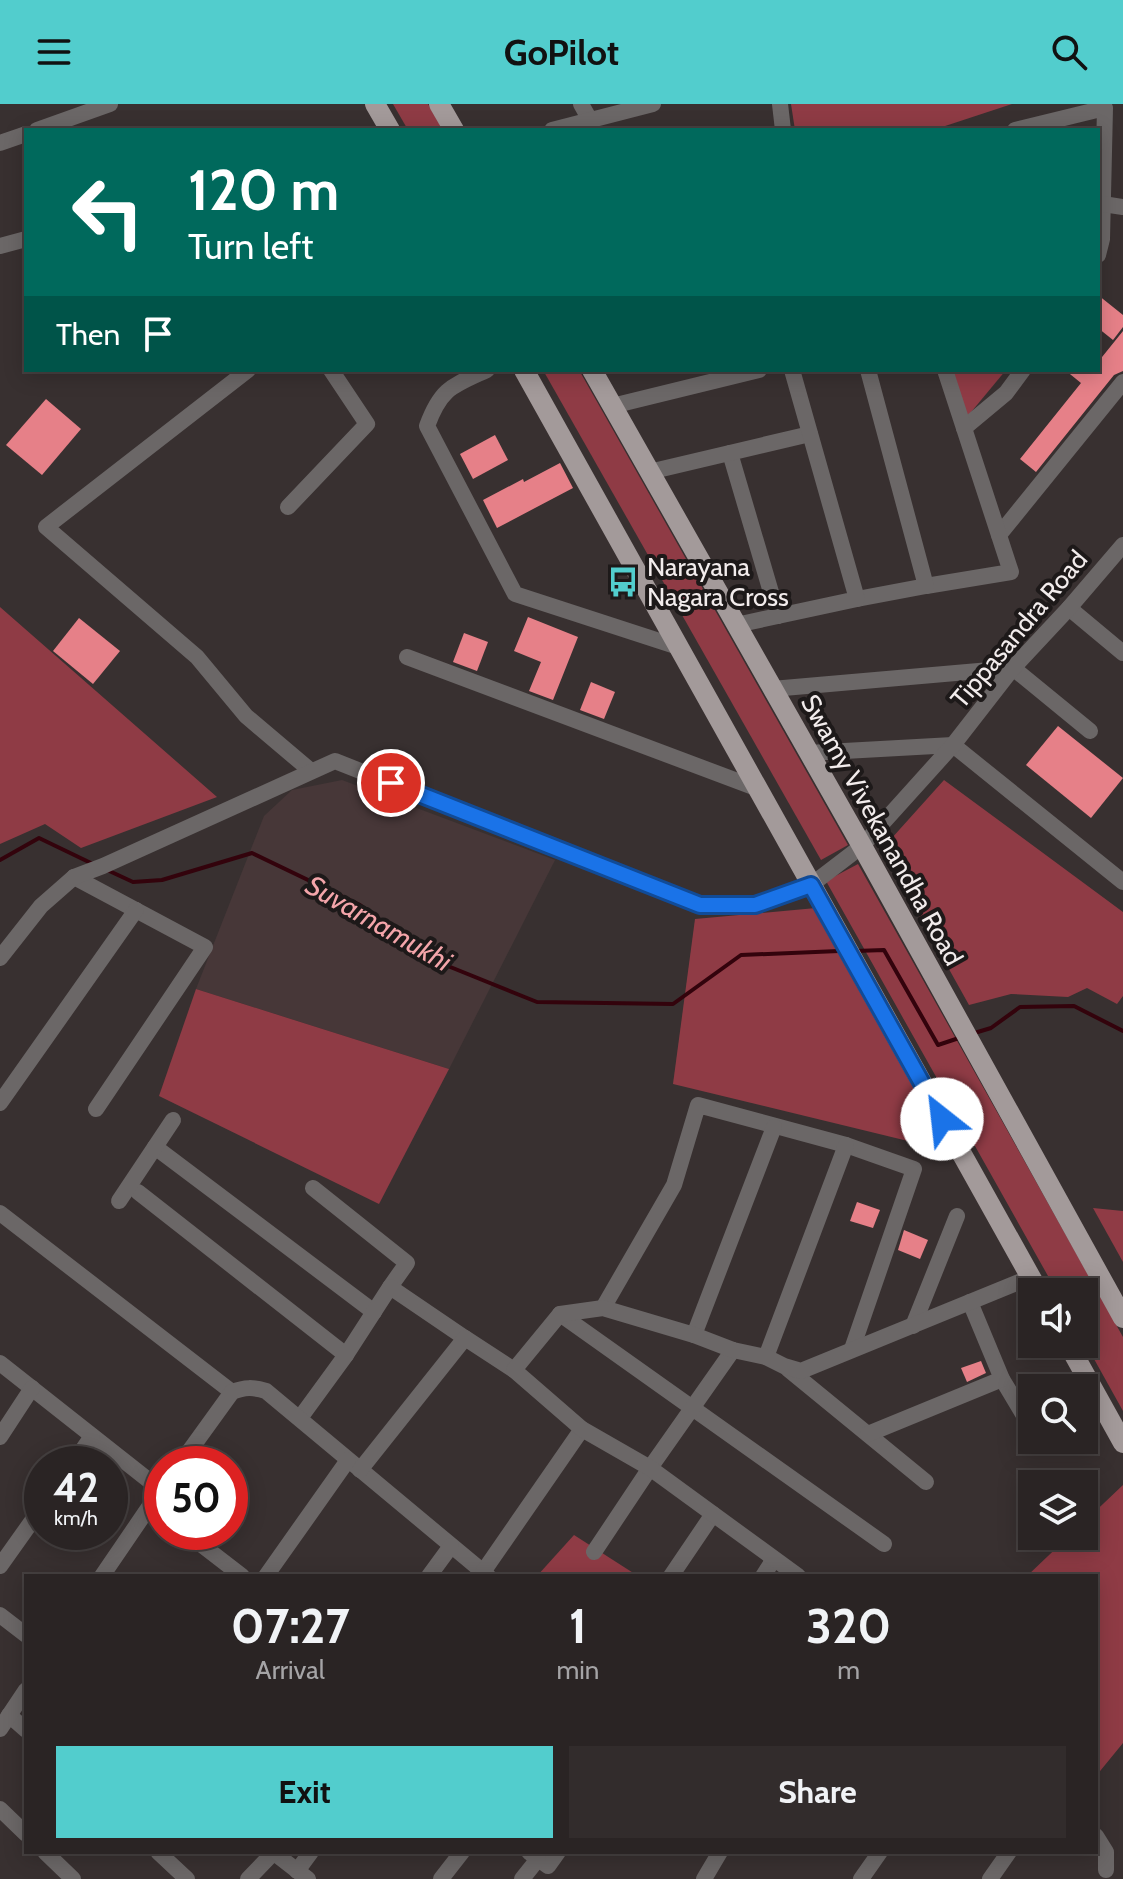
<!DOCTYPE html>
<style>
:root{--surface:#2a2424;--page:#322c2c;--text:#f1f3f6;--muted:#a5a4a6;--line:#464141;--accent:#52cdcd}
body{margin:0;font-family:Cabin,sans-serif;background:var(--page);color:var(--text);height:100vh;display:flex;flex-direction:column;font-size:30px;white-space:nowrap}
*{box-sizing:border-box;margin:0}
p{font-size:26px;color:var(--muted)}
.icon{flex:none;width:44px;height:44px;fill:none;stroke:currentColor;stroke-width:2;stroke-linecap:round;stroke-linejoin:round}
.map{position:relative;flex:1;overflow:hidden}
.panel{position:absolute;left:24px;top:1470px;width:1074px;height:280px;display:flex;flex-direction:column;background:var(--surface);border-radius:0px;box-shadow:0 4px 20px #0003,0 0 0 2px var(--line)}
.panel>*{flex:none}
.guide{position:absolute;left:24px;top:24px;width:1076px;height:244px;border-radius:0px;box-shadow:0 4px 20px #0003,0 0 0 2px var(--line);background:#00695c;color:#fff;overflow:hidden}
.fabs{position:absolute;left:1018px;top:1174px;display:grid;gap:16px}
.fabs a{display:grid;place-items:center;width:80px;height:80px;border-radius:0px;background:var(--surface);box-shadow:0 4px 20px #0003,0 0 0 2px var(--line);font-size:40px}
.speed{position:absolute;left:24px;top:1342px;display:flex;gap:16px;font-size:40px;font-weight:700;text-align:center}
.speed>*{display:grid;place-content:center;width:104px;height:104px;border-radius:50%;background:var(--surface);box-shadow:0 4px 20px #0003,0 0 0 2px var(--line);line-height:1}
.speed small{font-size:20px;font-weight:400}
.speed .limit{border:12px solid #d22;background:#fff;color:#111}
.pin{position:absolute;display:grid;place-items:center;width:68px;height:68px;color:#fff;margin:-34px;border:4px solid #fff;border-radius:50%;box-shadow:0 2px 8px #0007}
.me{position:absolute;width:88px;margin:-44px;rotate:331deg;stroke-linejoin:round;filter:drop-shadow(0 0 6px #0008)}
.turn{display:flex;align-items:center;gap:28px;height:168px;padding:0 32px;font-size:36px}
.turn .icon{width:104px;height:104px;stroke-width:2.5}
.turn b{display:block;font-size:56px;line-height:68px}
.then{display:flex;align-items:center;height:76px;padding:0 32px;background:#0003;gap:16px;font-size:30px}
.eta{display:flex;justify-content:space-evenly;align-items:center;height:136px;text-align:center}
.eta b{font-size:48px;font-weight:800;line-height:56px}
.cta{display:flex;gap:16px;margin-top:auto;padding:16px 32px}
.cta a{flex:1;height:92px;border-radius:0px;background:var(--accent);color:#111;font-size:32px;font-weight:800;line-height:92px;text-align:center}
.cta a+a{background:var(--page);color:var(--text)}
header{display:flex;justify-content:space-between;align-items:center;height:104px;padding:0 32px;background:var(--accent);color:#111;font-size:36px;font-weight:800}
.map>svg:first-child{display:block}
.built{fill:#473738}
.green{fill:#8f3b45}
.lines{fill:none;stroke-linecap:round;stroke-linejoin:round}
.stream{stroke:#33030c;stroke-width:4}
.building{fill:#e68088}
.minor{stroke:#6b6767;stroke-width:16}
.major{stroke:#a39a9a;stroke-width:20}
.route-casing{stroke:#114b97;stroke-width:20}
.route{stroke:#1a73e8;stroke-width:14}
.labels{text-anchor:middle;stroke-width:8;stroke-linejoin:round;paint-order:stroke}
.poi-label{font-size:26px;fill:#f2ecec;stroke:#1d1919;text-anchor:start}
.street-label{font-size:26px;fill:#f2ecec;stroke:#1d1919}
.water-label{font-size:28px;font-style:italic;fill:#f4a5aa;stroke:#1d1919}
</style>
<header><svg class="icon" aria-label="menu" viewBox="0 0 24 24"><path d="M4 6h16M4 12h16M4 18h16"/></svg>GoPilot<svg class="icon" aria-label="search" viewBox="0 0 24 24"><circle cx="10" cy="10" r="6"/><path d="M15 15l6 6"/></svg></header>
<div class="map">
<svg width="1123" height="1775" viewBox="0 0 1123 1775">
<rect width="100%" height="100%" fill="#383030"/>
<polygon class="built" points="342,676 555,756 449,965 196,885 264,712 292,686"/>
<g class="green">
<polygon points="393,0 428,0 443,26 408,26"/>
<polygon points="791,0 1012,0 933,26 795,26"/>
<polygon points="543,266 579,266 848,741 821,756"/>
<polygon points="952,266 1006,266 967,313"/>
<polygon points="0,503 217,693 81,744 45,720 0,740"/>
<polygon points="944,676 1123,808 1123,892 1117,900 1087,884 1068,893 1011,890 969,901 882,745"/>
<polygon points="858,760 1123,1233 1123,1307 1084,1237 1084,1188 1057,1188 826,777"/>
<polygon points="816,804 949,1047 673,980 695,815"/>
<polygon points="196,885 449,965 379,1100 159,992"/>
<polygon points="1093,1104 1123,1107 1123,1158"/>
<polygon points="1123,1381 1123,1639 1096,1672 1096,1472 1027,1472 1069,1432 1084,1432 1084,1418"/>
<polygon points="574,1431 638,1472 537,1472"/>
</g>
<g class="lines">
<g class="stream">
<polyline points="0,756 39,734 93,760"/>
<polyline points="105,765 133,778 162,776 252,749 360,801 433,856 537,898 673,900 741,851 839,847"/>
<polyline points="856,847 884,846 938,941 959,934"/>
<polyline points="971,930 991,924 1020,903 1074,902 1123,927"/>
</g>
</g>
<g class="building">
<polygon points="1098,191 1123,211 1123,223 1113,236 1098,224"/>
<polygon points="1123,227 1123,267 1114,271 1036,368 1020,355 1081,279 1065,266 1098,266 1098,258"/>
<polygon points="46,295 81,325 42,371 6,341"/>
<polygon points="495,331 508,356 473,375 460,350"/>
<polygon points="560,359 573,384 497,424 483,396 523,375 524,378"/>
<polygon points="528,513 578,533 553,596 529,587 541,558 514,547"/>
<polygon points="79,514 120,547 93,580 53,547"/>
<polygon points="464,529 488,538 477,567 453,558"/>
<polygon points="591,578 615,588 604,615 580,606"/>
<polygon points="1058,622 1123,674 1091,714 1026,661"/>
<polygon points="857,1098 880,1106 873,1124 850,1117"/>
<polygon points="904,1126 928,1136 920,1155 898,1146"/>
<polygon points="981,1257 986,1269 967,1278 961,1264"/>
</g>
<g class="lines">
<g class="minor">
<polyline points="581,0 590,16"/>
<polyline points="780,0 783,26"/>
<polyline points="37,26 110,0"/>
<polyline points="552,26 653,0"/>
<polyline points="1015,26 1105,4 1102,135 1098,151"/>
<polyline points="0,39 26,30"/>
<polyline points="1098,101 1103,100 1123,103"/>
<polyline points="0,142 26,135"/>
<polyline points="248,266 46,423 197,553 246,612 311,667"/>
<path d="M487,266C452,282 441,284 427,322L515,490L678,543"/>
<polyline points="612,302 759,266"/>
<polyline points="964,324 1006,289 1023,266"/>
<polyline points="730,349 778,512"/>
<polyline points="649,368 810,330"/>
<polyline points="288,403 367,320 331,266"/>
<polyline points="999,431 1123,278"/>
<polyline points="926,482 1011,468 945,266"/>
<polyline points="857,495 926,482 868,266"/>
<polyline points="1069,504 1123,549"/>
<polyline points="736,521 857,495 792,266"/>
<polyline points="407,553 756,684"/>
<polyline points="772,585 1013,564 1090,627"/>
<polyline points="808,649 953,641 1123,778"/>
<polyline points="74,773 205,843 96,1005"/>
<polyline points="0,854 41,802 74,773 103,762 335,657 700,801 755,801 811,781 862,742 953,641 1013,564 1069,504 1123,441"/>
<polyline points="0,999 136,806"/>
<polyline points="155,1043 374,1208"/>
<polyline points="313,1084 407,1159 390,1183"/>
<polyline points="138,1088 346,1251"/>
<polyline points="119,1097 173,1016"/>
<polyline points="0,1109 232,1288"/>
<polyline points="603,1204 674,1081 698,1001 846,1041 914,1065 852,1245"/>
<polyline points="560,1210 884,1440"/>
<polyline points="913,1222 957,1112"/>
<polyline points="694,1231 774,1023"/>
<polyline points="766,1253 846,1041"/>
<polyline points="0,1259 161,1386"/>
<polyline points="788,1265 926,1378"/>
<polyline points="1002,1275 1029,1320"/>
<polyline points="300,1314 346,1251 390,1183 465,1234"/>
<polyline points="868,1330 1002,1275 970,1198"/>
<polyline points="0,1333 32,1284"/>
<polyline points="73,1360 92,1332"/>
<path d="M180,1360L232,1288C245,1283 253,1283 266,1287L488,1472"/>
<polyline points="360,1366 465,1234 514,1266"/>
<polyline points="185,1428 242,1472"/>
<polyline points="594,1448 650,1364 733,1246"/>
<polyline points="0,1462 42,1403"/>
<polyline points="483,1468 582,1325"/>
<polyline points="102,1472 162,1384"/>
<polyline points="266,1472 348,1356"/>
<polyline points="429,1472 451,1442"/>
<polyline points="671,1472 713,1410"/>
<polyline points="763,1472 774,1455"/>
<polyline points="798,1472 650,1364 582,1325 514,1266 560,1210 603,1204 694,1231 733,1246 766,1253 784,1262 801,1267 1031,1173"/>
<polyline points="0,1511 26,1531"/>
<polyline points="9,1611 26,1626"/>
<polyline points="0,1625 26,1586"/>
<polyline points="0,1705 26,1730"/>
<polyline points="1096,1732 1106,1748 1106,1766"/>
<polyline points="45,1748 73,1775"/>
<polyline points="158,1748 187,1775"/>
<polyline points="273,1748 308,1775"/>
<polyline points="529,1748 548,1762 558,1748"/>
<polyline points="297,1767 311,1748"/>
<polyline points="248,1775 274,1748"/>
<polyline points="441,1775 462,1748"/>
<polyline points="522,1775 538,1755"/>
<polyline points="704,1775 720,1748"/>
<polyline points="861,1775 880,1748"/>
<polyline points="990,1775 1009,1748"/>
</g>
<g class="major">
<polyline points="375,0 390,26"/>
<polyline points="439,0 454,26"/>
<polyline points="524,266 1039,1188"/>
<polyline points="592,266 862,742 1123,1214"/>
<polyline points="1068,1240 1123,1339"/>
</g>
</g>
<g class="lines">
<g class="route-casing">
<polyline id="route" points="391,679 700,801 755,801 811,781 942,1015"/>
</g>
<use href="#route" class="route"/>
</g>
<defs>
<g id="bus-bare" transform="scale(2.4)"><path d="M-5-6H5V4H4V6H2V4H-2V6H-4V4H-5ZM-3.5-4V0h7V-4ZM-3.5 1.2v1.5H-2V1.2ZM2 1.2v1.5H3.5V1.2Z" fill="#52cdcd" stroke="#1d1919" stroke-width="2.5" paint-order="stroke"/></g>
</defs>
<g fill-rule="evenodd">
<use href="#bus-bare" x="623" y="478"/>
</g>
<g class="labels">
<g class="poi-label">
<text x="647" y="472">Narayana<tspan x="647" dy="30">Nagara Cross</tspan></text>
</g>
<g class="street-label">
<text transform="translate(1019 525) rotate(-50)" y="9">Tippasandra Road</text>
<text transform="translate(882 726) rotate(61)" y="9">Swamy Vivekanandha Road</text>
</g>
<g class="water-label">
<text transform="translate(379 819) rotate(30)" y="10">Suvarnamukhi</text>
</g>
</g>
</svg>
<div class="fabs">
<a><svg class="icon" aria-label="sound" viewBox="0 0 24 24"><path d="M4 9h4l5-4v14l-5-4H4zM17 9q2 3 0 6"/></svg></a>
<a><svg class="icon" aria-label="search" viewBox="0 0 24 24"><circle cx="10" cy="10" r="6"/><path d="M15 15l6 6"/></svg></a>
<a><svg class="icon" aria-label="layers" viewBox="0 0 24 24"><path d="M12 4l9 5-9 5-9-5zM3 14l9 5 9-5"/></svg></a>
</div>
<div class="speed"><div>42<small>km/h</small></div><div class="limit">50</div></div>
<div class="pin" style="left:391px;top:679px;background:#d93025"><svg class="icon" aria-label="arrive" viewBox="0 0 24 24"><path d="M6 21V4h12l-3 4 3 4H6"/></svg></div>
<svg class="me" style="left:942px;top:1015px" viewBox="-20 -20 40 40"><circle r="19" fill="#fff"/><path d="M0-13L10 11 0 6-10 11z" fill="#1a73e8"/></svg>
<div class="guide">
<div class="turn"><svg class="icon" aria-label="left" viewBox="0 0 24 24"><path d="M17 20v-9H6M10 6l-5 5 5 5"/></svg><div><b>120 m</b>Turn left</div></div>
<div class="then">Then<svg class="icon" aria-label="arrive" viewBox="0 0 24 24"><path d="M6 21V4h12l-3 4 3 4H6"/></svg></div>
</div>
<section class="panel">
<div class="eta">
<div><b>07:27</b><p>Arrival</p></div>
<div><b>1</b><p>min</p></div>
<div><b>320</b><p>m</p></div>
</div>
<div class="cta"><a>Exit</a><a>Share</a></div>
</section>
</div>
